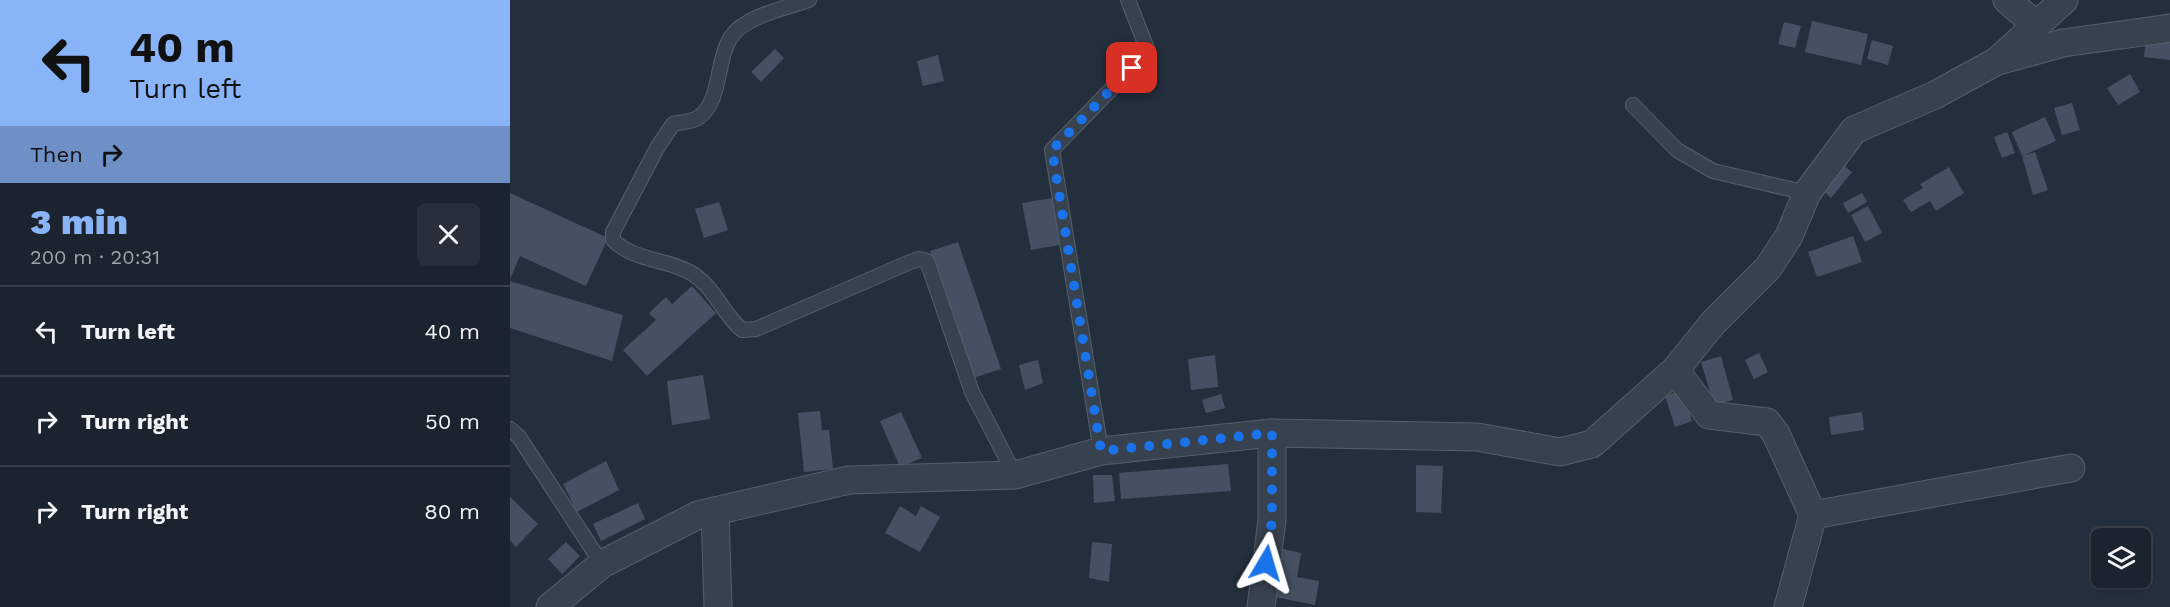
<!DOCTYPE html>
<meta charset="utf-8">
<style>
:root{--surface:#1b232e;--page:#282f3a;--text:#f1f3f6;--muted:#a0a4aa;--line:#39404a;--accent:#8ab4f8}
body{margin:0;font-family:"Work Sans",sans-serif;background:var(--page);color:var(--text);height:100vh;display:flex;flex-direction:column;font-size:22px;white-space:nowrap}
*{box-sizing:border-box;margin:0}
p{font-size:20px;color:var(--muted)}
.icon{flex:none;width:33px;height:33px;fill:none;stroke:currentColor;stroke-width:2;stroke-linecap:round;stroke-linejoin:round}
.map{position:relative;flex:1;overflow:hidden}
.panel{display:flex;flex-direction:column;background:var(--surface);width:510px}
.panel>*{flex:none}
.guide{background:#8ab4f8;color:#111;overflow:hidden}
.controls{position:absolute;left:1581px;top:528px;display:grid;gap:12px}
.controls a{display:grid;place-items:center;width:60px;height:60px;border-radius:9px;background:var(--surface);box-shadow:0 2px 4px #0004,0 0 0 2px var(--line);font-size:30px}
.pin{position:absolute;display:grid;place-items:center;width:51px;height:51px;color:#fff;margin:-26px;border-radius:12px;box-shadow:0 3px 9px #0006}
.me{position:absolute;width:66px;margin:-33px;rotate:7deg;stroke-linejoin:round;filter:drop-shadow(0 0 4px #0008)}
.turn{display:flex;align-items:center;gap:21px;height:126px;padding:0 30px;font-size:27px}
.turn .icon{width:78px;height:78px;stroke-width:2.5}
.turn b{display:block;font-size:42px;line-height:51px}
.then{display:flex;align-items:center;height:57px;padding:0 30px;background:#0003;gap:12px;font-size:22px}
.round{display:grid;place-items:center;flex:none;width:63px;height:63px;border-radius:9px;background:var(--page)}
.overview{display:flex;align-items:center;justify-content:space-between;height:102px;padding:0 30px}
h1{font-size:36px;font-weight:800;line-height:45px;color:var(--accent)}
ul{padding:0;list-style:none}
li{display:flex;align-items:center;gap:18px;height:90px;padding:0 30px;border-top:2px solid var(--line)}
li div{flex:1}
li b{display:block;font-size:22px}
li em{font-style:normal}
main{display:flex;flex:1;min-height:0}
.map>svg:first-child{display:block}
.building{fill:#455162}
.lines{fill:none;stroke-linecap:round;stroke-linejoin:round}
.lane-casing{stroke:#565f6c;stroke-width:16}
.street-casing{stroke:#565f6c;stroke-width:29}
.lane{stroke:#38414e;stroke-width:14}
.street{stroke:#38414e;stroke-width:27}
.route{stroke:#1a73e8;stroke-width:10;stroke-dasharray:0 18}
</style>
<main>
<section class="panel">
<div class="guide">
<div class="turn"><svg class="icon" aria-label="left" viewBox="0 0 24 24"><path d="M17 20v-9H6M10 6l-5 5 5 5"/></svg><div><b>40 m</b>Turn left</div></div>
<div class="then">Then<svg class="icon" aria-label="right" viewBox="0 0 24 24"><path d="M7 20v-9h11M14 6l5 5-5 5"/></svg></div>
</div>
<div class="overview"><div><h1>3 min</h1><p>200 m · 20:31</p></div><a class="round"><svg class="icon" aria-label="close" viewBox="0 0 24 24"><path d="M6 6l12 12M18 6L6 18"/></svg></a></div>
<ul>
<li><svg class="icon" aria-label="left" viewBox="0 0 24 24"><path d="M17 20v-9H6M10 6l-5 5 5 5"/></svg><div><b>Turn left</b></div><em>40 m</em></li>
<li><svg class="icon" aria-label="right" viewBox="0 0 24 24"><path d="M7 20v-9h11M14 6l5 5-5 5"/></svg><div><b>Turn right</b></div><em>50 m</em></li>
<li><svg class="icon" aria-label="right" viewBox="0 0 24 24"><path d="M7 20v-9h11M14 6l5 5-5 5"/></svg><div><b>Turn right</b></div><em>80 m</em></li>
</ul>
</section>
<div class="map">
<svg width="1660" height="607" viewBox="0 0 1660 607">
<rect width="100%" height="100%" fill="#242f3e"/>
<g class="building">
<polygon points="1302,21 1358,34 1351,65 1295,52"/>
<polygon points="1274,22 1291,26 1285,48 1268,44"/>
<polygon points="1636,38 1660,41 1660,60 1634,57"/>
<polygon points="1362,40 1383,46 1378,65 1357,59"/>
<polygon points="265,49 274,58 251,82 241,72"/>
<polygon points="428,55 434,81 413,86 407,61"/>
<polygon points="1620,74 1630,92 1608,105 1597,88"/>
<polygon points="1562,103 1570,130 1552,135 1544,108"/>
<polygon points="1535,117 1546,141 1512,156 1502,132"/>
<polygon points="1497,132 1505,153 1492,158 1484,137"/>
<polygon points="1525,152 1538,190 1523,195 1512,156"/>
<polygon points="1332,164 1342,172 1321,198 1312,190"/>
<polygon points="1439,167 1454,193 1426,211 1420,201 1401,212 1393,200 1413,188 1410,184"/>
<polygon points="0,193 98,238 76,286 10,256 0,279"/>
<polygon points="1352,193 1357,202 1338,213 1333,203"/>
<polygon points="542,198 550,245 521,250 512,203"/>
<polygon points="209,202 218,230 194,238 185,209"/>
<polygon points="1358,206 1372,233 1355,242 1341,215"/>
<polygon points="1343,236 1352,262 1307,277 1298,252"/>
<polygon points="448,242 491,369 463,378 420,251"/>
<polygon points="0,281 113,315 102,361 0,328"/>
<polygon points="182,286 206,313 137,376 113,350 146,320 139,313 156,297 162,304"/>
<polygon points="1249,353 1258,372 1244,379 1235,360"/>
<polygon points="705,355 708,387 681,390 678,359"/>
<polygon points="1211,356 1223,400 1204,405 1191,362"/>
<polygon points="528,360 533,383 515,390 509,365"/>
<polygon points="193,375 200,419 162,425 157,381"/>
<polygon points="1172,390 1182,421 1165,427 1155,396"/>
<polygon points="711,394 715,408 696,413 692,400"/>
<polygon points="310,411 312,430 319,430 323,469 294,472 288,413"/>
<polygon points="391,412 412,458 390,467 370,421"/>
<polygon points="1352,412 1354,430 1321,435 1319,417"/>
<polygon points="96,461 109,490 67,512 53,484"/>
<polygon points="718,464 721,491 611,499 609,473"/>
<polygon points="906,465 933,466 931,513 906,512"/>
<polygon points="583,475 602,475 605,501 584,503"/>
<polygon points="0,497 28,524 6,547 0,540"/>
<polygon points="128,503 135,519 91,541 83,524"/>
<polygon points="390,506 406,516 411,506 430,517 410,552 375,533"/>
<polygon points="56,542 70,556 52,574 38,559"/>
<polygon points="582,542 602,544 599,582 579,578"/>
<polygon points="769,548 791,553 787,577 809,581 805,605 760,596"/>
</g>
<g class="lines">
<g class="lane-casing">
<g id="lane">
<path d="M299,0C276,8 245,14 227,30C204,51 214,100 189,117C183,122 171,122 163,124L147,148L103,232V240C123,261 160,259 183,274C205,288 213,314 232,330L246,329L400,262L409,259L417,261L462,392L505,475"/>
<polyline points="1123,105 1167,150 1203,171 1297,193"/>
<polyline points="0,429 9,437 92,564"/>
<polyline points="591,451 542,150 638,51 618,0"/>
</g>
</g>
<g class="street-casing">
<g id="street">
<polyline points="1497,0 1525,24"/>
<polyline points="1488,61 1553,43 1660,28"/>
<polyline points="1165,370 1199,415 1257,422 1266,434 1303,515"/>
<polyline points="205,511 208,607"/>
<polyline points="40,607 92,564 188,515 339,480 505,475 591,451 762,433 967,437 1050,452 1082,444 1165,370 1203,323 1258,268 1279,236 1297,193 1344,130 1425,95 1487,61 1554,0"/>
<polyline points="751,607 762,520 762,433"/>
<polyline points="1278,607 1303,515 1561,468"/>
</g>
</g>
<use href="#lane" class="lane"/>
<use href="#street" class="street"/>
</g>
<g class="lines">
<polyline class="route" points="622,68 542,150 591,451 762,433 762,520 756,563"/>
</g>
</svg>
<div class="controls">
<a><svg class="icon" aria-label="layers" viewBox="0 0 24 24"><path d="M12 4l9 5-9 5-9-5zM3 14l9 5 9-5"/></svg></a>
</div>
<div class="pin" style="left:622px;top:68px;background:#d93025"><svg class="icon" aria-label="arrive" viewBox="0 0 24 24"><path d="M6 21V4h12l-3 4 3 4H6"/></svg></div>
<svg class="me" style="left:756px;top:563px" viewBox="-20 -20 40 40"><path d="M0-17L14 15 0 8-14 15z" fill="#1a73e8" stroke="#fff" stroke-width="4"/></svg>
</div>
</main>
